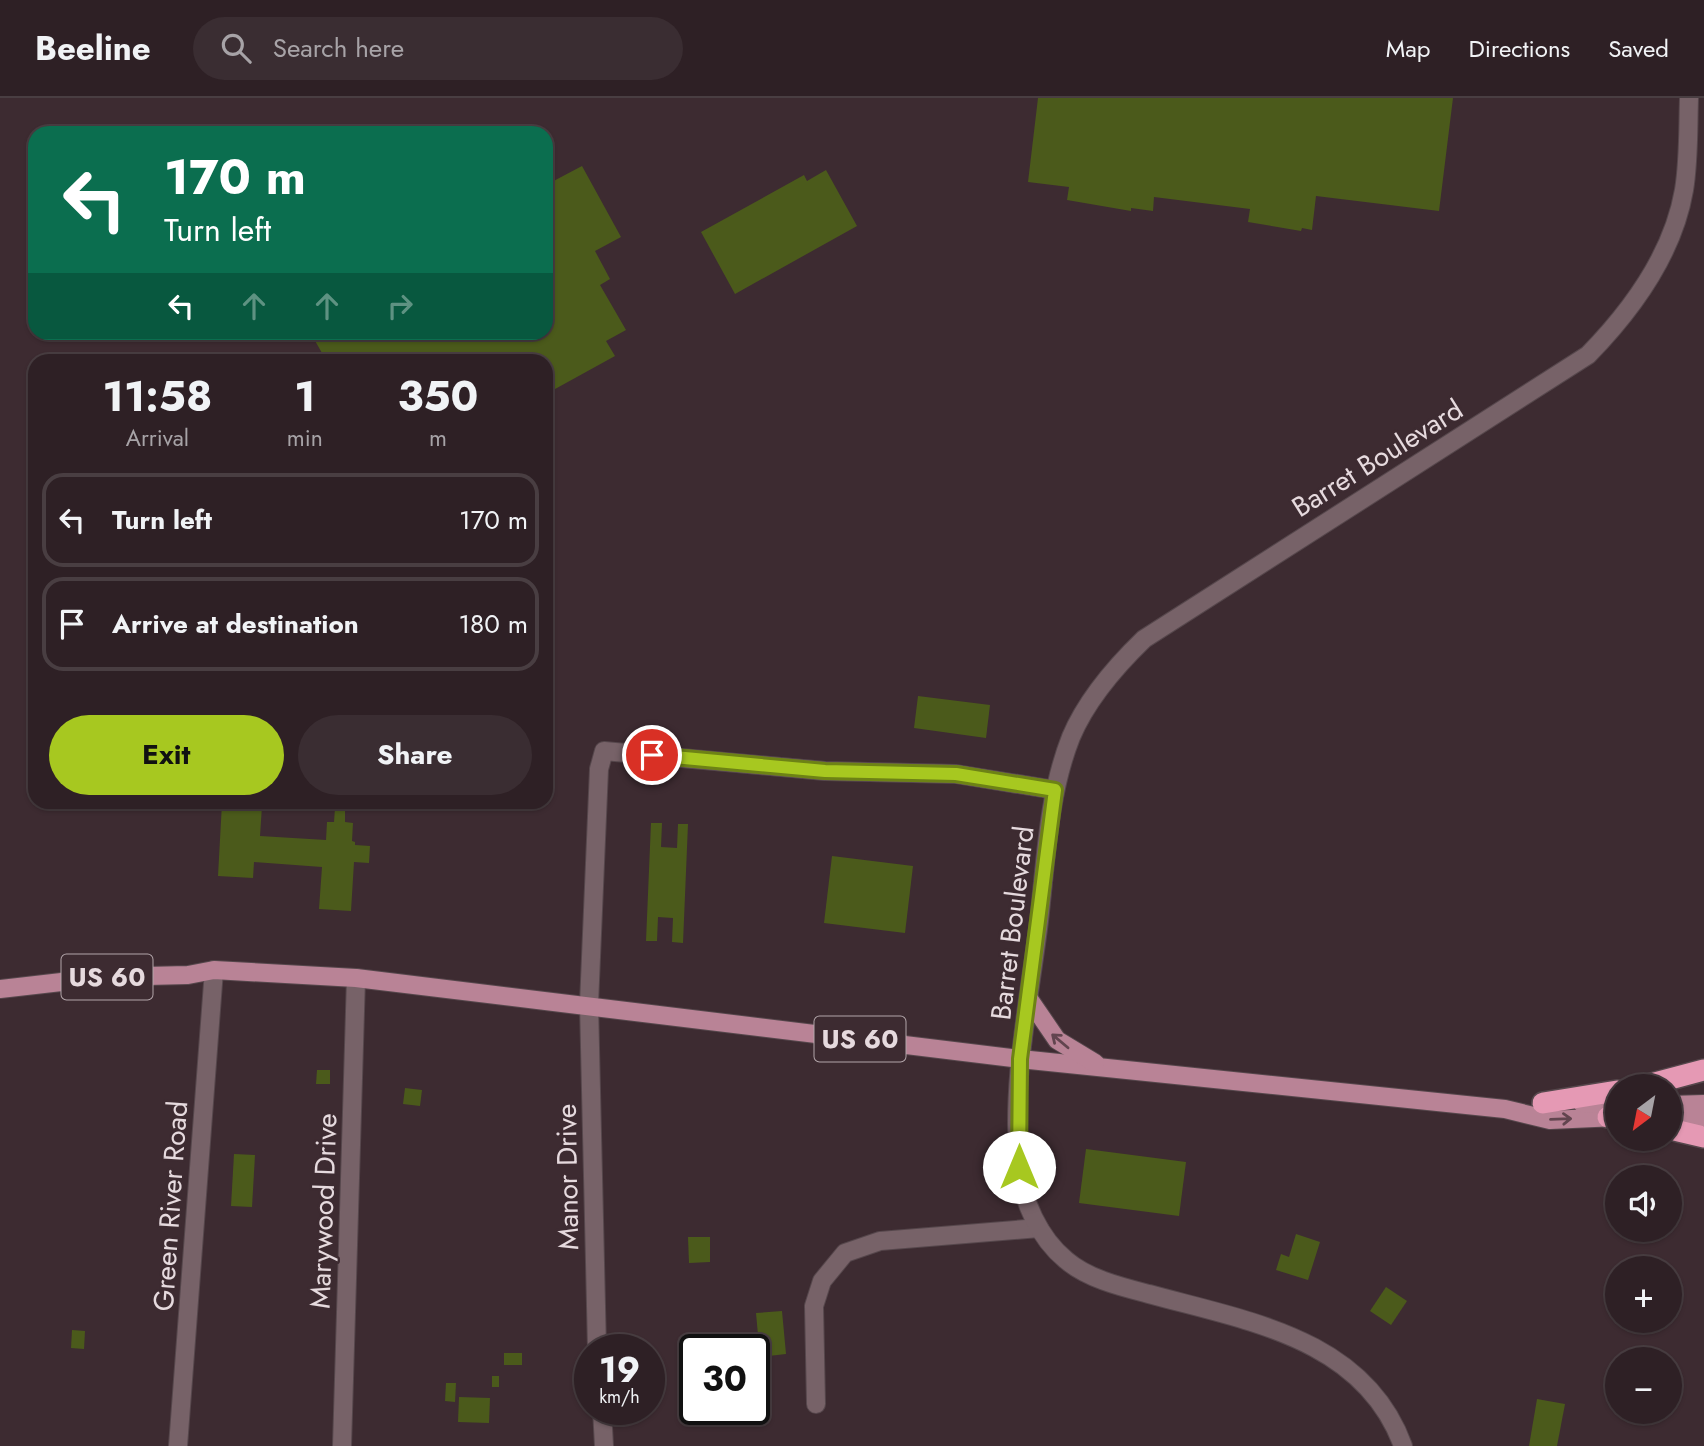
<!DOCTYPE html>
<meta charset="utf-8">
<style>
:root{--surface:#2e2025;--page:#3a2d32;--text:#f1f3f6;--muted:#a7a3a7;--line:#493e42;--accent:#a7c820}
body{margin:0;font-family:Jost,sans-serif;background:var(--page);color:var(--text);height:100vh;display:flex;flex-direction:column;font-size:26px;white-space:nowrap}
*{box-sizing:border-box;margin:0}
p{font-size:23px;color:var(--muted)}
.icon{flex:none;width:38px;height:38px;fill:none;stroke:currentColor;stroke-width:2;stroke-linecap:round;stroke-linejoin:round}
.map{position:relative;flex:1;overflow:hidden}
.sheet{position:absolute;left:28px;top:256px;width:525px;height:455px;display:flex;flex-direction:column;background:var(--surface);border-radius:21px;box-shadow:0 2px 5px #0004,0 0 0 2px var(--line)}
.sheet>*{flex:none}
.guide{position:absolute;left:28px;top:28px;width:525px;height:214px;border-radius:21px;box-shadow:0 2px 5px #0004,0 0 0 2px var(--line);background:#0b6e4f;color:#fff;overflow:hidden}
.needle{width:46px;rotate:212deg}
.controls{position:absolute;left:1605px;top:976px;display:grid;gap:14px}
.controls a{display:grid;place-items:center;width:77px;height:77px;border-radius:50%;background:var(--surface);box-shadow:0 2px 5px #0004,0 0 0 2px var(--line);font-size:35px}
.speed{position:absolute;left:574px;top:1236px;display:flex;gap:14px;font-size:35px;font-weight:700;text-align:center}
.speed>*{display:grid;place-content:center;width:91px;height:91px;border-radius:50%;background:var(--surface);box-shadow:0 2px 5px #0004,0 0 0 2px var(--line);line-height:1}
.speed small{font-size:18px;font-weight:400}
.speed .limit{border:4px solid #111;border-radius:10px;background:#fff;color:#111}
.pin{position:absolute;display:grid;place-items:center;width:60px;height:60px;color:#fff;margin:-30px;border:4px solid #fff;border-radius:50%;box-shadow:0 2px 7px #0007}
.me{position:absolute;width:77px;margin:-38px;rotate:0deg;stroke-linejoin:round;filter:drop-shadow(0 0 5px #0008)}
.turn{display:flex;align-items:center;gap:24px;height:147px;padding:0 21px;font-size:32px}
.turn .icon{width:91px;height:91px;stroke-width:2.5}
.turn b{display:block;font-size:49px;line-height:60px}
.lanes{display:flex;align-items:center;height:66px;padding:0 21px;background:#0003;justify-content:center;gap:35px;direction:ltr}
.lanes .off{opacity:.35}
.eta{display:flex;justify-content:space-evenly;align-items:center;height:119px;text-align:center}
.eta b{font-size:42px;font-weight:700;line-height:49px}
.primary-button{display:flex;gap:14px;margin-top:auto;padding:14px 21px}
.primary-button a{flex:1;height:80px;border-radius:42px;background:var(--accent);color:#111;font-size:28px;font-weight:700;line-height:80px;text-align:center}
.primary-button a+a{background:var(--page);color:var(--text)}
ul{padding:0;list-style:none}
li{display:flex;align-items:center;gap:21px;height:94px;margin:0 14px 10px;padding:0 7px;border:4px solid var(--line);border-radius:21px}
li div{flex:1}
li b{display:block;font-size:26px}
li em{font-style:normal}
header{display:flex;align-items:center;gap:42px;box-sizing:border-box;height:98px;padding:0 35px;background:var(--surface);border-bottom:2px solid var(--line)}
header strong{font-size:33px}
nav{display:flex;gap:38px;margin-inline-start:auto;font-size:24px}
.search{width:490px;height:63px;background:var(--page);display:flex;align-items:center;gap:18px;box-sizing:border-box;padding:0 24px;border-radius:38px;color:var(--muted);font-size:26px}
.map>svg:first-child{display:block}
.building{fill:#4b5a1b}
.lines{fill:none;stroke-linecap:round;stroke-linejoin:round}
.street-casing{stroke:#56474c;stroke-width:20}
.secondary-casing{stroke:#56474c;stroke-width:20}
.primary-casing{stroke:#56474c;stroke-width:20}
.highway-casing{stroke:#56474c;stroke-width:24}
.street{stroke:#776268;stroke-width:18}
.secondary{stroke:#776268;stroke-width:18}
.primary{stroke:#b98396;stroke-width:18}
.highway{stroke:#e599b4;stroke-width:21}
.oneway{stroke:#62454f}
.route-casing{stroke:#6d8215;stroke-width:18}
.route{stroke:#a7c820;stroke-width:12}
.labels{text-anchor:middle;stroke-width:5;stroke-linejoin:round;paint-order:stroke}
.shield{fill:#3d2b31;stroke:#b3a6aa;stroke-width:2}
.shield-label{font-size:26px;font-weight:bold;fill:#e6dade}
.street-label{font-size:28px;fill:#e6dade;stroke:#3d2b31}
</style>
<header>
<strong>Beeline</strong>
<div class="search"><svg class="icon" aria-label="search" viewBox="0 0 24 24"><circle cx="10" cy="10" r="6"/><path d="M15 15l6 6"/></svg>Search here</div>
<nav><a>Map</a><a>Directions</a><a>Saved</a></nav>
</header>
<div class="map">
<svg width="1704" height="1348" viewBox="0 0 1704 1348">
<rect width="100%" height="100%" fill="#3d2b31"/>
<g class="building">
<polygon points="1038,0 1453,0 1439,113 1316,98 1312,132 1302,130 1301,133 1248,124 1250,111 1154,99 1153,113 1131,110 1131,113 1067,102 1069,89 1028,84"/>
<polygon points="582,68 621,139 595,153 610,181 600,187 626,232 606,243 615,258 546,296 546,262 326,262 310,234 546,234 546,87"/>
<polygon points="826,72 857,128 735,196 701,134 804,77 807,83"/>
<polygon points="918,598 990,607 986,640 914,630"/>
<polygon points="278,704 360,704 360,711 345,711 345,724 353,725 352,743 355,744 355,747 370,748 369,765 354,764 351,813 319,811 322,769 254,764 253,780 218,778 222,705 262,708 260,738 326,742 327,724 334,724 335,710 278,707"/>
<polygon points="651,725 662,725 661,749 677,750 678,726 688,726 683,845 672,844 673,820 658,819 657,843 646,843"/>
<polygon points="832,758 913,768 905,835 824,825"/>
<polygon points="317,972 330,972 330,986 316,986"/>
<polygon points="405,990 422,992 420,1008 403,1006"/>
<polygon points="1086,1051 1186,1064 1179,1118 1079,1105"/>
<polygon points="234,1056 255,1057 252,1109 231,1108"/>
<polygon points="1296,1136 1320,1144 1308,1182 1276,1172 1281,1156 1289,1159"/>
<polygon points="688,1139 710,1139 710,1164 689,1165"/>
<polygon points="1386,1189 1407,1203 1391,1227 1370,1213"/>
<polygon points="782,1213 786,1256 760,1259 756,1215"/>
<polygon points="72,1232 85,1233 84,1251 71,1250"/>
<rect x="504" y="1255" width="18" height="12"/>
<rect x="492" y="1278" width="7" height="11"/>
<polygon points="446,1285 456,1285 455,1304 445,1303"/>
<polygon points="459,1299 490,1300 489,1325 458,1324"/>
<polygon points="1537,1301 1565,1306 1557,1348 1529,1348"/>
</g>
<g class="lines">
<g class="street-casing">
<g id="street">
<polyline points="597,1251 589,906 599,671 604,653 825,673 956,676 1055,692"/>
<polyline points="816,1306 814,1208 822,1183 845,1155 880,1143 1039,1130"/>
<polyline points="602,1311 604,1348"/>
<path d="M1403,1348C1364,1240 1247,1223 1149,1196C1122,1189 1088,1181 1066,1162C1039,1140 1022,1102 1019,1068C1011,987 1029,903 1039,823C1046,762 1048,697 1071,639C1087,601 1115,569 1144,541L1588,257C1633,211 1673,156 1684,92C1689,62 1688,30 1689,0"/>
</g>
</g>
<g class="secondary-casing">
<g id="secondary">
<polyline points="178,1348 214,872"/>
<polyline points="342,1348 356,880"/>
</g>
</g>
<g class="primary-casing">
<g id="primary">
<polyline points="0,891 105,879 188,877 214,872 356,880 1020,961 1505,1011 1550,1022 1617,1019"/>
<polyline points="1029,901 1057,942 1095,965"/>
<polyline points="1582,1005 1617,1006"/>
<polyline points="1670,1007 1704,1006"/>
<polyline points="1670,1019 1704,1019"/>
</g>
</g>
<g class="highway-casing">
<g id="highway">
<polyline points="1640,989 1704,972"/>
<polyline points="1543,1005 1617,993"/>
<polyline points="1608,1019 1617,1021"/>
<polyline points="1670,1031 1704,1039"/>
</g>
</g>
<use href="#street" class="street"/>
<use href="#secondary" class="secondary"/>
<use href="#primary" class="primary"/>
<use href="#highway" class="highway"/>
</g>
<defs><path id="oneway-shaft" d="M-6 0H5M1.5-3L5.5 0L1.5 3" fill="none" stroke-width="1.6" stroke-linecap="round" stroke-linejoin="round" transform="scale(1.75)"/></defs>
<g class="oneway">
<use href="#oneway-shaft" transform="translate(1060 943) rotate(-140)"/>
<use href="#oneway-shaft" transform="translate(1561 1021) rotate(-2)"/>
</g>
<g class="lines">
<g class="route-casing">
<polyline id="route" points="652,657 825,673 956,676 1055,692 1020,961 1019,1069"/>
</g>
<use href="#route" class="route"/>
</g>
<g class="labels">
<g class="shield">
<rect x="61.5" y="856.5" width="91" height="45" rx="5"/>
<rect x="814.5" y="918.5" width="91" height="45" rx="5"/>
</g>
<g class="shield-label">
<text x="107" y="888">US 60</text>
<text x="860" y="950">US 60</text>
</g>
<g class="street-label">
<text transform="translate(1377 360) rotate(-32)" y="10">Barret Boulevard</text>
<text transform="translate(1012 825) rotate(-83)" y="10">Barret Boulevard</text>
<text transform="translate(567 1079) rotate(-91)" y="10">Manor Drive</text>
<text transform="translate(170 1108) rotate(-86)" y="10">Green River Road</text>
<text transform="translate(323 1113) rotate(-88)" y="10">Marywood Drive</text>
</g>
</g>
</svg>
<div class="controls">
<a><svg class="needle" viewBox="-14 -14 28 28"><path d="M0-13l5 13h-10z" fill="#e53935"/><path d="M0 13l5-13h-10z" fill="#a7a3a7"/></svg></a>
<a><svg class="icon" aria-label="sound" viewBox="0 0 24 24"><path d="M4 9h4l5-4v14l-5-4H4zM17 9q2 3 0 6"/></svg></a>
<a>+</a>
<a>−</a>
</div>
<div class="speed"><div>19<small>km/h</small></div><div class="limit">30</div></div>
<div class="pin" style="left:652px;top:657px;background:#d93025"><svg class="icon" aria-label="arrive" viewBox="0 0 24 24"><path d="M6 21V4h12l-3 4 3 4H6"/></svg></div>
<svg class="me" style="left:1019px;top:1069px" viewBox="-20 -20 40 40"><circle r="19" fill="#fff"/><path d="M0-13L10 11 0 6-10 11z" fill="#a7c820"/></svg>
<div class="guide">
<div class="turn"><svg class="icon" aria-label="left" viewBox="0 0 24 24"><path d="M17 20v-9H6M10 6l-5 5 5 5"/></svg><div><b>170 m</b>Turn left</div></div>
<div class="lanes"><svg class="icon" aria-label="left" viewBox="0 0 24 24"><path d="M17 20v-9H6M10 6l-5 5 5 5"/></svg><svg class="icon off" aria-label="ahead" viewBox="0 0 24 24"><path d="M12 20V5M6 11l6-6 6 6"/></svg><svg class="icon off" aria-label="ahead" viewBox="0 0 24 24"><path d="M12 20V5M6 11l6-6 6 6"/></svg><svg class="icon off" aria-label="right" viewBox="0 0 24 24"><path d="M7 20v-9h11M14 6l5 5-5 5"/></svg></div>
</div>
<section class="sheet">
<div class="eta">
<div><b>11:58</b><p>Arrival</p></div>
<div><b>1</b><p>min</p></div>
<div><b>350</b><p>m</p></div>
</div>
<ul>
<li><svg class="icon" aria-label="left" viewBox="0 0 24 24"><path d="M17 20v-9H6M10 6l-5 5 5 5"/></svg><div><b>Turn left</b></div><em>170 m</em></li>
<li><svg class="icon" aria-label="arrive" viewBox="0 0 24 24"><path d="M6 21V4h12l-3 4 3 4H6"/></svg><div><b>Arrive at destination</b></div><em>180 m</em></li>
</ul>
<div class="primary-button"><a>Exit</a><a>Share</a></div>
</section>
</div>
